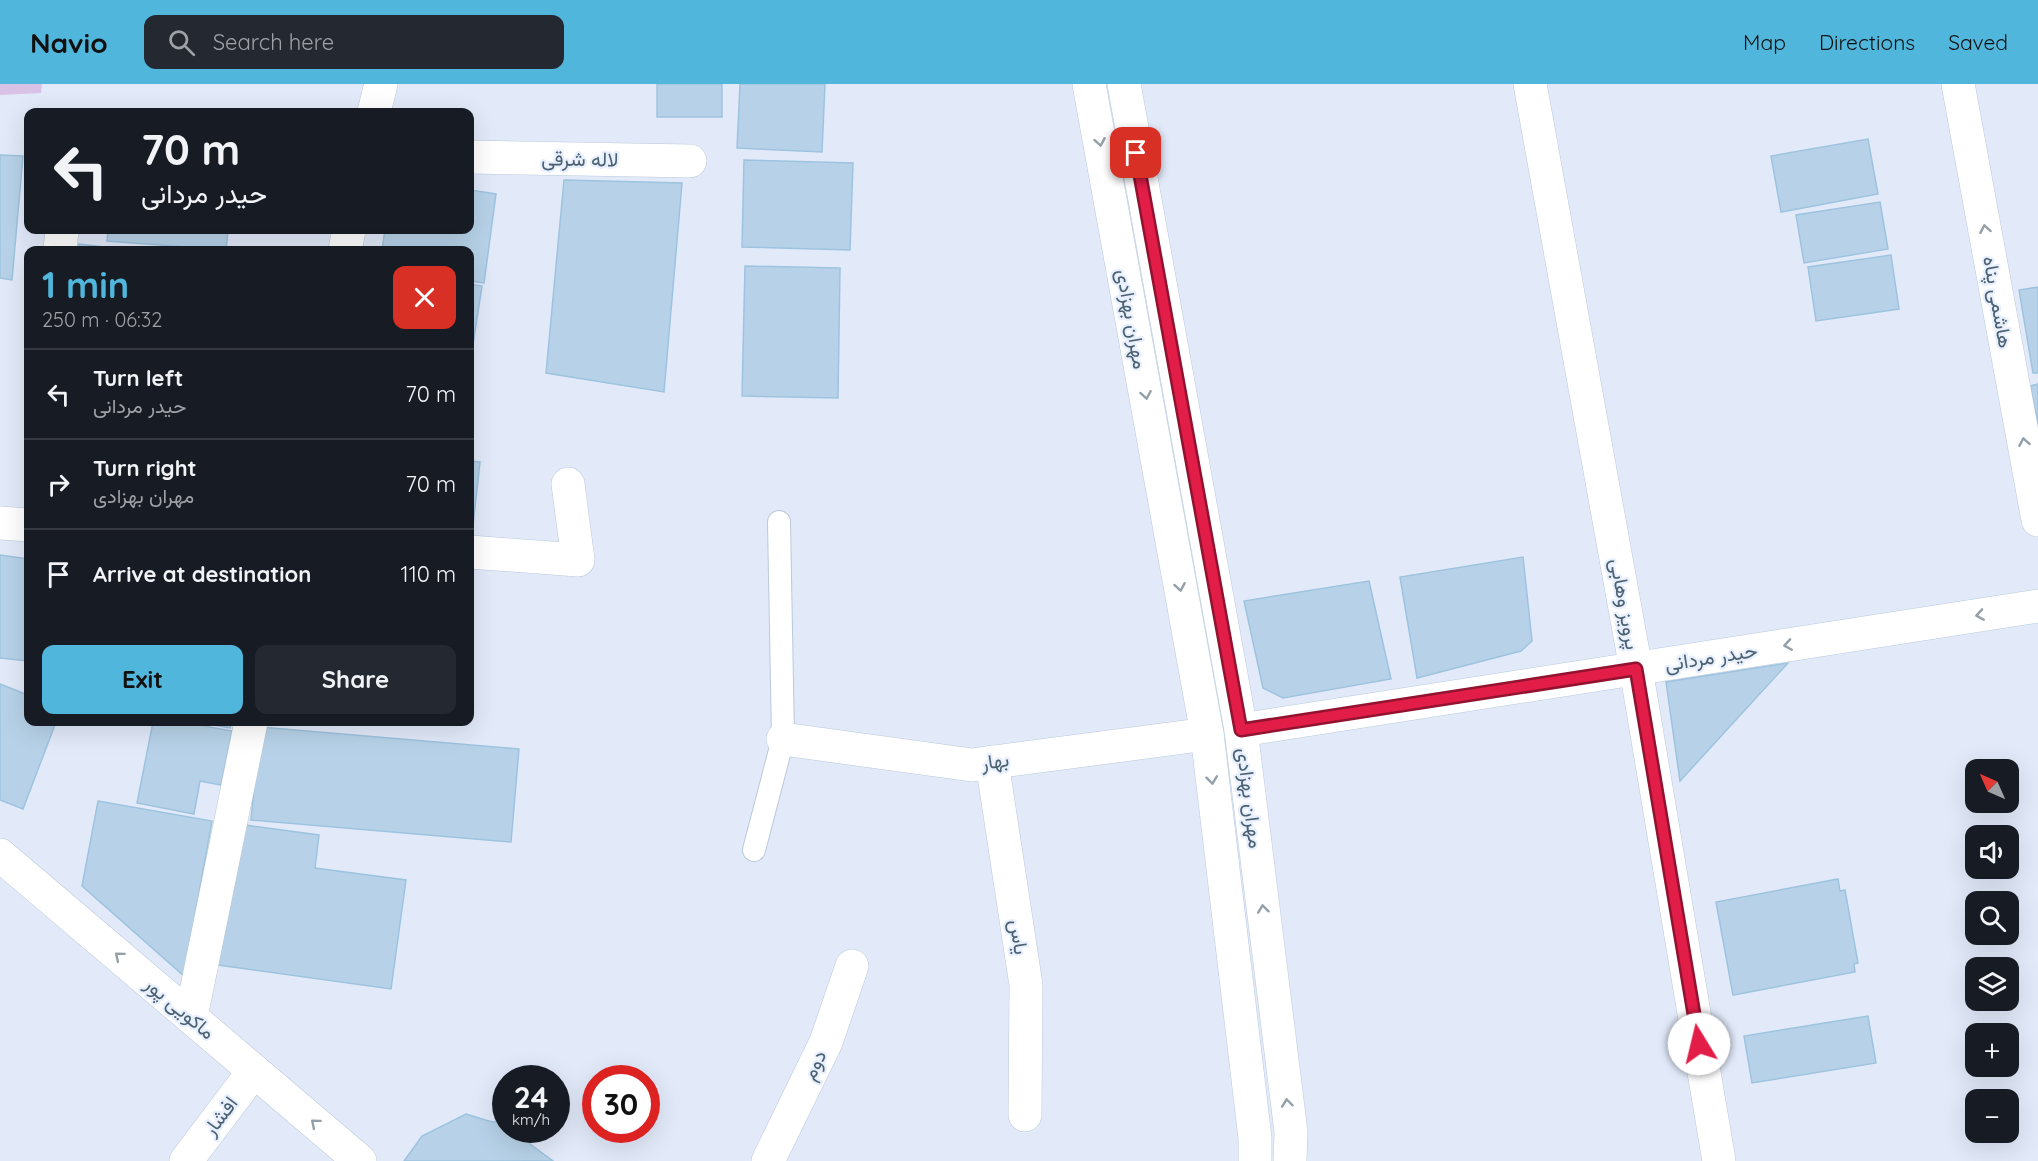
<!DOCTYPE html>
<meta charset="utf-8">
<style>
:root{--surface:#171b24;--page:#242831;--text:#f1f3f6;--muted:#9ea1a6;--line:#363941;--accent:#50b6dc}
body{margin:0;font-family:Quicksand,Vazirmatn,sans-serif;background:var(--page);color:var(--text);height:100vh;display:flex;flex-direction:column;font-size:22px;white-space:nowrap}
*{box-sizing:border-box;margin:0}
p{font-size:20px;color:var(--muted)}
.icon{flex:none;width:33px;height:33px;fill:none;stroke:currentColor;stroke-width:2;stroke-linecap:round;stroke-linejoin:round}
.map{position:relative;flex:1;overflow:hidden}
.details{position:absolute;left:24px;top:162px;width:450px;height:480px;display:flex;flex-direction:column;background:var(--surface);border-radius:12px;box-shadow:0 6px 24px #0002}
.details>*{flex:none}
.banner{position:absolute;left:24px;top:24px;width:450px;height:126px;border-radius:12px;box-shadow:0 6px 24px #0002;background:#171b24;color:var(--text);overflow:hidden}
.needle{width:39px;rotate:315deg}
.fabs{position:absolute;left:1965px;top:675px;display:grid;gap:12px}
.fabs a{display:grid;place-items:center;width:54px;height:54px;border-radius:12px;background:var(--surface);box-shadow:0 6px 24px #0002;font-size:30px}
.speed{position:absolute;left:492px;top:981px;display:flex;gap:12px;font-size:30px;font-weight:700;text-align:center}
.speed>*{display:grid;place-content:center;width:78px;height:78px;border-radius:50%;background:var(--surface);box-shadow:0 6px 24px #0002;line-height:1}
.speed small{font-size:15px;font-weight:400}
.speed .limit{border:9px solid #d22;background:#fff;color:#111}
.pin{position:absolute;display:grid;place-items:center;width:51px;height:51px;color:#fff;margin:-26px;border-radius:12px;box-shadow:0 3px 9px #0006}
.me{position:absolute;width:66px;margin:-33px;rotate:351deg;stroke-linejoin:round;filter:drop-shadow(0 0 4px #0008)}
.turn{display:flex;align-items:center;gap:21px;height:126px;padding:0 18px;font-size:27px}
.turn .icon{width:78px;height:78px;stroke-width:2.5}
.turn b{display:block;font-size:42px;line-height:51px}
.round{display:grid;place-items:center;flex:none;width:63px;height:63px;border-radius:12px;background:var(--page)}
.headline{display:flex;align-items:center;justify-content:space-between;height:102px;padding:0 18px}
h1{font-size:36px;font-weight:700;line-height:45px;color:var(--accent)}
.action{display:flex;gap:12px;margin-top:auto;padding:12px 18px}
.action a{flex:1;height:69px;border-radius:12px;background:var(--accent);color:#111;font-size:24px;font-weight:700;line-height:69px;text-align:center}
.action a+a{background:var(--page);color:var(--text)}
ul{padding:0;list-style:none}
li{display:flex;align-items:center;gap:18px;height:90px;padding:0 18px;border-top:2px solid var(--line)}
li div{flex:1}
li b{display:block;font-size:22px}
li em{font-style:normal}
header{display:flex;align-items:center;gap:36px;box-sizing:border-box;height:84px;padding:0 30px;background:var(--accent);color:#111}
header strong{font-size:28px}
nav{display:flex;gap:33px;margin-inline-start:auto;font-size:21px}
.search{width:420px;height:54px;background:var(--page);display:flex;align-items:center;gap:15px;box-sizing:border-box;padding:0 21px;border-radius:12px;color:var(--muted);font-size:22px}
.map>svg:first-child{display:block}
.green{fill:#d9c2e6}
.building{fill:#b7d2e8;stroke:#9ec3df;stroke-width:1.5}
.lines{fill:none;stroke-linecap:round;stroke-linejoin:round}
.lane-casing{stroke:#bac9d9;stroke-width:24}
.street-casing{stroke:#bac9d9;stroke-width:34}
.secondary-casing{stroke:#b8cadd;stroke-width:34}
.lane{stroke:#fff;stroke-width:22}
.street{stroke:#fff;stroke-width:33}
.secondary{stroke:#fff;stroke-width:33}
.oneway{stroke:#93a0a9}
.route-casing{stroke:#92132f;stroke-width:15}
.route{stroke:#e11d48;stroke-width:10}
.labels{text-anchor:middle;stroke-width:4.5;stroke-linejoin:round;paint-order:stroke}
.street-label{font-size:20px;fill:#4b6170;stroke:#e8effe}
</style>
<header>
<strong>Navio</strong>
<div class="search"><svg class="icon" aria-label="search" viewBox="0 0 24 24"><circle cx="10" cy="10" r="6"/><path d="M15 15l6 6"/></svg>Search here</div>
<nav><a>Map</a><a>Directions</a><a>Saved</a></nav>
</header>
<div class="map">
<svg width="2038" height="1077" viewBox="0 0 2038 1077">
<rect width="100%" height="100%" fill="#e2eafa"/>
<polygon class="green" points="0,0 42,0 41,9 0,11"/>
<g class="building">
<rect x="657" y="0" width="65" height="33"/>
<polygon points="740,0 825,0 822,68 737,64"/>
<polygon points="1868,55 1878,110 1781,128 1771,72"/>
<polygon points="0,71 23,72 12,196 0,194"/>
<polygon points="744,76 853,79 850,166 742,163"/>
<polygon points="564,96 682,99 664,308 546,289"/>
<polygon points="470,106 496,110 484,199 470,197 470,166 382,166 385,146 470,146"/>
<polygon points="1880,118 1888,165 1804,179 1796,131"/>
<polygon points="108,146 228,146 226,166 107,157"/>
<polygon points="79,160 129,166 78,166"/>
<polygon points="1891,171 1899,225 1816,237 1808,183"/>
<polygon points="745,182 840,184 838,314 742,312"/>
<polygon points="470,200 482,202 470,280"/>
<polygon points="2038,203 2038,289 2033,289 2019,206"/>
<polygon points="2038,300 2038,340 2030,302"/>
<polygon points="470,377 480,378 472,450 470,450"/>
<polygon points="0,471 28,475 28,577 0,574"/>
<polygon points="1523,473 1532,557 1521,567 1417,594 1400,493"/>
<polygon points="1369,497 1391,595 1283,614 1263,604 1244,517"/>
<polygon points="1788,579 1680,697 1666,598"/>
<polygon points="0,600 28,611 28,638 56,638 23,725 0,716"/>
<polygon points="153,638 182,638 232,647 221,701 200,697 194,730 137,719"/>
<polygon points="196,638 231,638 230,644"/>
<polygon points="260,643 519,665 511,758 251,736"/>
<polygon points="98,717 212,737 184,892 82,802"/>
<polygon points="238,740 319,751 315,784 406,796 391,905 218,881"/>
<polygon points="1838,795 1840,807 1845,806 1858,879 1854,880 1855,888 1733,911 1716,818"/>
<polygon points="1868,932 1876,979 1752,999 1744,952"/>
<polygon points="466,1030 492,1038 500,1037 506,1041 506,1046 511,1046 553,1077 404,1077 422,1052"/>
</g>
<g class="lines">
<g class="lane-casing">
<polyline id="lane" points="754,766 783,655 779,438"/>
</g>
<g class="street-casing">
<g id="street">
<polyline points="1530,0 1636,585 1719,1077"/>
<polyline points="1958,0 2038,436"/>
<polyline points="374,28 381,0"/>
<polyline points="470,73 690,77"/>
<polyline points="60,166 62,146"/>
<polyline points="345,166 349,146"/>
<polyline points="0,439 28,441"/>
<polyline points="470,468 578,476 568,400"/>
<polyline points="783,655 972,681 1207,650"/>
<polyline points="992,678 1026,901 1025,1031"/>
<polyline points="0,771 360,1077"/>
<polyline points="191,933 251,638"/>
<polyline points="186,1077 254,987"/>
<polyline points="768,1077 826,958 852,882"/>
</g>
</g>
<g class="secondary-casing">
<g id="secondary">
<polyline points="1089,0 1207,650 1255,1054 1255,1077"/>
<polyline points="1124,0 1241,646 1291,1048 1290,1077"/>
<polyline points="1241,646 2038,522"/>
</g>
</g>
<use href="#lane" class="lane"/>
<use href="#street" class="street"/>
<use href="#secondary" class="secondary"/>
</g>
<defs><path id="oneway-chevron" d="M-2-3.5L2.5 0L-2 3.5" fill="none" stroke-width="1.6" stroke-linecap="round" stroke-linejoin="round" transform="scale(1.5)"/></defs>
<g class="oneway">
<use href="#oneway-chevron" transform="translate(1100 58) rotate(80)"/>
<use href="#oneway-chevron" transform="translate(1985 145) rotate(-100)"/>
<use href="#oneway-chevron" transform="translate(1146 311) rotate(80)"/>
<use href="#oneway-chevron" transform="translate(2024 358) rotate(-100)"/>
<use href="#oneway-chevron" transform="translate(1180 503) rotate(80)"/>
<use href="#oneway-chevron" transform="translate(1980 531) rotate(171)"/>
<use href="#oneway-chevron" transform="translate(1788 561) rotate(171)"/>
<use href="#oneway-chevron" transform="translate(1212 696) rotate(83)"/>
<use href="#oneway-chevron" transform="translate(1263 825) rotate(-97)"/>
<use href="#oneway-chevron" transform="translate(119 872) rotate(-140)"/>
<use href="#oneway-chevron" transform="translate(1287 1019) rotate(-97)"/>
<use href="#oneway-chevron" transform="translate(315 1039) rotate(-140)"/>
</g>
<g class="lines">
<g class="route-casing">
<polyline id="route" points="1136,69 1241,646 1636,585 1699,960"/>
</g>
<use href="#route" class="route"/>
</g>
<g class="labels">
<g class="street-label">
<text transform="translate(580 75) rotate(1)" y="7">لاله شرقی</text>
<text transform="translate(1998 218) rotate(80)" y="7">هاشمی پناه</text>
<text transform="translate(1132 235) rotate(80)" y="7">مهران بهزادی</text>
<text transform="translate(1625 520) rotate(80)" y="7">پرویز وهابی</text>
<text transform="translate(1711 573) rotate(-9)" y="7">حیدر مردانی</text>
<text transform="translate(995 677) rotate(-8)" y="7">بهار</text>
<text transform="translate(1250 714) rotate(83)" y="7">مهران بهزادی</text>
<text transform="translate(1019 853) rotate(81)" y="7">یاس</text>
<text transform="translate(180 924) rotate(40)" y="7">ماکویی‌ پور</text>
<text transform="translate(814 981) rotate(-64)" y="7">دوم</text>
<text transform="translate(220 1032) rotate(-53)" y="7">افشار</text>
</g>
</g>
</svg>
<div class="fabs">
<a><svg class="needle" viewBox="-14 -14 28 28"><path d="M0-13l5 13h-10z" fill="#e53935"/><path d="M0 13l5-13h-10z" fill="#9ea1a6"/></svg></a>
<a><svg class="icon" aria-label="sound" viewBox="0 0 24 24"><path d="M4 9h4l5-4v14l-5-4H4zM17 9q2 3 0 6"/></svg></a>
<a><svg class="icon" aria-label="search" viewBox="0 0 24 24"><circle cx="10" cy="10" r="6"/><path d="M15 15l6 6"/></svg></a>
<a><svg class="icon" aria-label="layers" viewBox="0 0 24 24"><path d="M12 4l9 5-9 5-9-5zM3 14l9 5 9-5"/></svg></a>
<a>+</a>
<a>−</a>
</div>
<div class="speed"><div>24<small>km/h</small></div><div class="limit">30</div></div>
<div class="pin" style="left:1136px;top:69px;background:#d93025"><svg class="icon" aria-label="arrive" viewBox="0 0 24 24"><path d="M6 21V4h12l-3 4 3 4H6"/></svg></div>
<svg class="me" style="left:1699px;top:960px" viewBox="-20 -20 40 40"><circle r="19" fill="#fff"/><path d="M0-13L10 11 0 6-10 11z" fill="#e11d48"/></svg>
<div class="banner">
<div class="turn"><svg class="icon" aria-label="left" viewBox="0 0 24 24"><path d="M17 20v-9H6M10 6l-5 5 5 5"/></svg><div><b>70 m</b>حیدر مردانی</div></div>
</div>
<section class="details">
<div class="headline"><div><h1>1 min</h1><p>250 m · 06:32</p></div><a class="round" style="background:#d93025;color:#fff"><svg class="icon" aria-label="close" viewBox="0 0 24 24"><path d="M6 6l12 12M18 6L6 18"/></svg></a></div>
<ul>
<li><svg class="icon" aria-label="left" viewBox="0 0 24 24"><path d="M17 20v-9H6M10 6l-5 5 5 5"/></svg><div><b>Turn left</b><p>حیدر مردانی</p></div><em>70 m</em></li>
<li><svg class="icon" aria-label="right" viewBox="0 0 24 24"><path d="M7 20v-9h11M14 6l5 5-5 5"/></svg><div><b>Turn right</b><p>مهران بهزادی</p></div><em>70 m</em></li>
<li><svg class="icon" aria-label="arrive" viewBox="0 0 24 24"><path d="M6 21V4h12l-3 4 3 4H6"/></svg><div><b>Arrive at destination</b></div><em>110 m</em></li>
</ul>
<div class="action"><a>Exit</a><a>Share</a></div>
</section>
</div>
